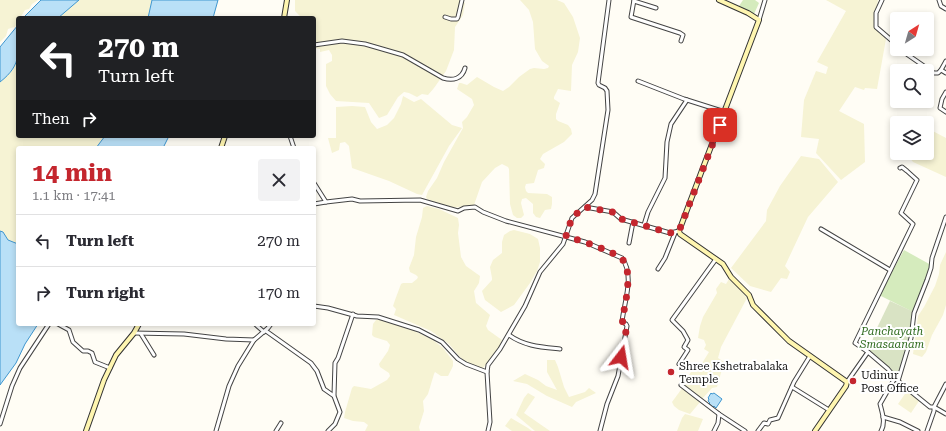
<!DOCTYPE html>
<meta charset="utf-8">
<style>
:root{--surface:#fff;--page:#f2f2f3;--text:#2b2b33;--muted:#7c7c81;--line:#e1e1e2;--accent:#c4262e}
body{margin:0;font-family:"Roboto Serif",serif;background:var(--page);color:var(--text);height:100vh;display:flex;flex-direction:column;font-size:15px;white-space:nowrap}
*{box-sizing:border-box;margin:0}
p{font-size:13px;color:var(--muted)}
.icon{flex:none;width:22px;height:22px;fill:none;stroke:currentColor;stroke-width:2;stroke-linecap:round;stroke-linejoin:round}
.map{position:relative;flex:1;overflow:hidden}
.panel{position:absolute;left:16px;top:146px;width:300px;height:180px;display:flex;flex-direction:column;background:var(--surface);border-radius:4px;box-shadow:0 2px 6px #0003}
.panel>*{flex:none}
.hud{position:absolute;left:16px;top:16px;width:300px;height:122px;border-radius:4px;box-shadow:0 2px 6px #0003;background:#202124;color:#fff;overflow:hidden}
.needle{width:26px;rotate:37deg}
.tools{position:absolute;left:890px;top:12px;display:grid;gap:8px}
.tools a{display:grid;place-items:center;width:44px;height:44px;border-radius:4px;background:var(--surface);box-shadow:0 2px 6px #0003;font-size:20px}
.pin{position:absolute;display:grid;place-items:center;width:34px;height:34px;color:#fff;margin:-17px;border-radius:8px;box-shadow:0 2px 6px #0006}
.me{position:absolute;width:44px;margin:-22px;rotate:14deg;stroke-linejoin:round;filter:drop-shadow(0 0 3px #0008)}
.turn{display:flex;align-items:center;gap:14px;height:84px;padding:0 16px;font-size:18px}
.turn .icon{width:52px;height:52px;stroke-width:2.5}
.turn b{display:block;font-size:28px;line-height:34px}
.then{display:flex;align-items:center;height:38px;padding:0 16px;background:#0003;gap:8px;font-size:15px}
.round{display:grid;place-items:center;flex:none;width:42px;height:42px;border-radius:4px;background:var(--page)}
.head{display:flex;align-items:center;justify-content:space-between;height:68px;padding:0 16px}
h1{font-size:24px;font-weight:700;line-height:30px;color:var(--accent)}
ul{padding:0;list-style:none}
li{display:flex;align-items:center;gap:12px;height:52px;padding:0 16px;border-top:1px solid var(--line)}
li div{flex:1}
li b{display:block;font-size:15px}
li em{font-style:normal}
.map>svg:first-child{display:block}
.farmland{fill:#f6f3d4}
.green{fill:#d5ebbd}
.cemetery{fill:#d9e3c4}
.water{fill:#b9e0f7;stroke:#3f96cf}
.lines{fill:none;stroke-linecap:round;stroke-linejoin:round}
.street-casing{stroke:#444;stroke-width:5}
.secondary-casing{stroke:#333;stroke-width:6}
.street{stroke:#fff;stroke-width:3}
.secondary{stroke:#fff6b0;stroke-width:4}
.route{stroke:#c4262e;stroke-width:7;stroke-dasharray:0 12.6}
.poi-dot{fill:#c4262e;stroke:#fff;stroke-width:1.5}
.labels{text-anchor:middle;stroke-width:4;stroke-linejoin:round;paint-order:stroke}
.park-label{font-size:11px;font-style:italic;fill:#2f6b1f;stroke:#fff}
.poi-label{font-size:11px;fill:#111;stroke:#fff;text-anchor:start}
</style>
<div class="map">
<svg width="946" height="431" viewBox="0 0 946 431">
<rect width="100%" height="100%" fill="#fffdf5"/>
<g class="farmland">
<polygon points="0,0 38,0 32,4 29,9 25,10 20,18 18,18 15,28 14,27 8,29 6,36 0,42"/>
<polygon points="79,0 152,0 148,18 58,18"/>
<polygon points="295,0 461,0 465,3 463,15 455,27 454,50 446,71 434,88 428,95 422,94 417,97 409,93 404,92 398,97 387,115 379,118 369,103 336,101 330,94 326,86 326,64 332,61 332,55 329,50 320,52 320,49 315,48 314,18 302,18 295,11"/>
<polygon points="520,0 557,0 564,3 573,17 580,38 578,52 572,65 571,91 558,89 554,97 554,99 560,103 556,114 556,119 558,121 568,125 571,129 572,134 564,142 543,154 540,159 545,164 544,168 538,170 534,183 526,184 525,187 526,191 528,193 547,194 552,197 552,204 551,209 545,210 540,218 536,217 533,213 533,204 526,198 522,199 521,203 524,215 521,218 517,218 513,215 510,204 509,169 508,167 502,164 495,168 482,182 474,205 451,208 427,199 426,197 428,191 437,178 444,162 463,128 462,122 467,117 474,105 472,99 457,89 459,83 461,83 467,85 477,77 494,87 503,91 509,87 519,77 530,69 534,68 544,69 548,68 549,66 542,61 535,49 533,22 529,10"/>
<polygon points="826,0 878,0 874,23 886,39 877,89 865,88 864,90 855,87 839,111 864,124 865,162 841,180 816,153 819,139 801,137 804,100 816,71 826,74 828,67 817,62 846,11"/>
<polygon points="18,59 18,136 105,136 96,148 18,148 18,244 8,240 3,232 0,231 0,82 12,70"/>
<polygon points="403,96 414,102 421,99 452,125 462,128 449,146 422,195 417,194 389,181 352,168 349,146 345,142 340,143 339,150 332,153 328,138 336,138 336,107 352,106 365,107 371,122 377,129 387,125 394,118 401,104"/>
<polygon points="927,128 946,138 946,177 913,162 907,154 927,153"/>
<polygon points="801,156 819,159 838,182 808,217 785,266 790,272 787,279 781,278 771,292 750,286 731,268 766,221 767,210 780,186"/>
<polygon points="427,206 439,209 458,218 459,225 458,233 461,257 466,266 480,276 479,283 474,291 476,303 490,315 486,326 488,330 502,340 499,349 483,368 480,369 466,362 459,356 449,344 431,331 394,315 396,309 393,306 395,300 401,284 403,283 412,283 417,279 418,277 416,275 410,272 409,268 414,255 416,237 422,217 423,208"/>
<polygon points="514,230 530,234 538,239 540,248 540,262 537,271 530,283 514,305 501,312 485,300 482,291 492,280 492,278 490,267 493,260 502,253 502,242 504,235 510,231"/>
<polygon points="946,252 946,305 943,315 932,335 926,352 922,357 913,354 918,316 924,307 935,286 939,274 940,265"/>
<polygon points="729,279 737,285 747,298 721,347 718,358 724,362 717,387 712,388 701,400 684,386 691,377 689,375 697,363 701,365 709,352 704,349 706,345 704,340 698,338 700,326 703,317 717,293 716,289 721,282 726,284"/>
<polygon points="376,320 381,320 404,326 433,340 443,348 453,361 453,366 448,376 441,376 435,372 434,374 428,394 423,401 424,411 419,427 420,431 365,431 368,425 364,422 353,421 344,418 345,412 352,388 354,386 371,389 387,380 390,376 389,373 380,367 379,364 388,351 390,345 387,341 374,337 372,335 373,324"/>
<polygon points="547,360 555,360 558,367 564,387 569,397 585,392 589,388 596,393 576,402 572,407 547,396 527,384 513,381 525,374 538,380 546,386 557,390 547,372"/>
<polygon points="683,387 701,401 690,414 679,410 674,406 672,402"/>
<polygon points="907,391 919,401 911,413 898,404"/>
<polygon points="528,393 535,397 524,413 550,431 535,431 516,415 524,398"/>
<polygon points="685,414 703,419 698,431 677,431 682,418"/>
<polygon points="511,418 528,428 532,431 512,431 505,426"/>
</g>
<g class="green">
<polygon points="743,0 755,0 759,3 754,14 739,6"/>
<polygon points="904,250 931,265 913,312 879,295"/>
</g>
<polygon class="cemetery" points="890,301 914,312 911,336 897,376 869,350 876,330"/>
<g class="water">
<polygon points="41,0 79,0 58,18 23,18"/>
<polygon points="152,0 218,0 213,18 148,18"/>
<path d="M18,25C18,51 23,64 0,82V47Z"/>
<polygon points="105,136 169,136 163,148 96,148"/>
<polygon points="0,231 3,232 8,240 18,244 18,324 38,324 25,344 16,363 0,385"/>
<polygon points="711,393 712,394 714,393 722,399 716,408 714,406 713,407 709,404 710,403 708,401 709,399 708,398"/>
</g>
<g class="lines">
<g class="street-casing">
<g id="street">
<polyline points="634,0 631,17 680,33 683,35 681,41"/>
<polyline points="882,0 876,13 876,27 897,45"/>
<polyline points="939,0 941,6 946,9"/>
<polyline points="634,1 656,8"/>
<polyline points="445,17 451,19 457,19 458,17 462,0"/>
<polyline points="759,20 765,0"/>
<path d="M314,45L342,41L365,44L403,55L443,78C453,81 462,79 465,68"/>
<polyline points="901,49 908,55 934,73 938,73 941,70"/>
<polyline points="946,61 941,70 946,73"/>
<polyline points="638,81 684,99 725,112"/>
<polyline points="946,92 942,99 940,108 946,112"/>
<polyline points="290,136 294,148"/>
<polyline points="314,183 326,202 314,204"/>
<path d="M326,202L352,199L360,201L420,200L458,211L464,208L475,207L483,212L506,221L585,242L622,258C635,276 624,302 622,322L626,324L627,326L618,376L607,404L600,431"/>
<polyline points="585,207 613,212 621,219 670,233 679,231"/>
<polyline points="644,225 648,212 665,178 667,142 671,124 687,100"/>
<polyline points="821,229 890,270"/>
<polyline points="629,243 633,222"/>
<polyline points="658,269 665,258 675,233"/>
<polyline points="314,306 328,308 357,316 378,317 419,330 442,342 458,359 466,364 487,372"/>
<polyline points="58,324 69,330 73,342 83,351 88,351 92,353 95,362 110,368"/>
<polyline points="255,324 264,332"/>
<polyline points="266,331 311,363 317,371 324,389 334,396 340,412 335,424 328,431"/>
<polyline points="134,333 184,334 226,339 254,340 268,328 271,324"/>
<polyline points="141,334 154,355"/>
<path d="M509,335C524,346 541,347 560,349"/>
<polyline points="868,352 855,343 913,224 901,213 917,180 907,171 902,167 900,168"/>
<polyline points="679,364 688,350 684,347 688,340 683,331 672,320 716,259"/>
<polyline points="898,381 911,338 914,313 927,280 931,268 932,258 946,217"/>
<polyline points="847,382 868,352 888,369 898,381 930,407 934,407 946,384"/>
<polyline points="681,385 719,414"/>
<polyline points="792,387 829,410"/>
<polyline points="334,395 335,363 338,358 353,314"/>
<polyline points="883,417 900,422 918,431"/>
<polyline points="0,424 12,386 20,368 49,324"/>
<polyline points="216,431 229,386 238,366 254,340"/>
<polyline points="276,431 281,423"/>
<polyline points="488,431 490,422 487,372 488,365 500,349 525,306 540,272 563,244 572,218 592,200 595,194 608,110 607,91 605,88 599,85 598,83 609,0"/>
<polyline points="714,431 718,423 719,414 745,431"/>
<polyline points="758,431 764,423 768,424 770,420 778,418 794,382 810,356"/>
<path d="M881,431C886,423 882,412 880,404L895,378"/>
<polyline points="927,431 934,411 934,407 946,414"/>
</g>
</g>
<g class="secondary-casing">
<g id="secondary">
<polyline points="719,0 748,13 759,20 679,231 680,234 723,264 731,277 749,295 753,305 789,341 847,382 846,386 815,431"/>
<polyline points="284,18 287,0"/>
<polyline points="221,148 225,136"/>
<polyline points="86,431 104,380 116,355 134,333 139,324"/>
</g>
</g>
<use href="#street" class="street"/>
<use href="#secondary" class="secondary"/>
</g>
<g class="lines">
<path class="route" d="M621,357L627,326L622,321C625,305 633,273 623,260C619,253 576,239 566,236C571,220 571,217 585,207L613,212L621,219L670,233L679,231L720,125"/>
</g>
<g class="poi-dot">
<circle cx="671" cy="372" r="4"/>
<circle cx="853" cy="381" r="4"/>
</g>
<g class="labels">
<g class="park-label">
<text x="892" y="335">Panchayath<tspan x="892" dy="13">Smasaanam</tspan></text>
</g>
<g class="poi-label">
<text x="679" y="370">Shree Kshetrabalaka<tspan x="679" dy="13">Temple</tspan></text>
<text x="861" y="379">Udinur<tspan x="861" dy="13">Post Office</tspan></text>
</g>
</g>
</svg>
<div class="tools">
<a><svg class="needle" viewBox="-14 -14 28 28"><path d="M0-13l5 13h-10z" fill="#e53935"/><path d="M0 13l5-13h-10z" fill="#7c7c81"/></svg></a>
<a><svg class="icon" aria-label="search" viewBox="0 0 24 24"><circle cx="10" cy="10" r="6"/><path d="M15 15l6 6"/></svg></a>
<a><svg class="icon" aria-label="layers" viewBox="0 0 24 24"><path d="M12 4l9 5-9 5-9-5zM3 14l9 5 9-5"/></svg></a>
</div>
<div class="pin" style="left:720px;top:125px;background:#d93025"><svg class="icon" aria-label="arrive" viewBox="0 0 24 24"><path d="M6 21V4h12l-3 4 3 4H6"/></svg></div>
<svg class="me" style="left:621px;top:357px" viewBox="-20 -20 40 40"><path d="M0-17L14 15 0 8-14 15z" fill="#c4262e" stroke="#fff" stroke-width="4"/></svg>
<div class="hud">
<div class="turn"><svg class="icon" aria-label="left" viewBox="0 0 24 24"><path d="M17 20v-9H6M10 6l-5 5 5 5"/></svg><div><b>270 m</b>Turn left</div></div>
<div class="then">Then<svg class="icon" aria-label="right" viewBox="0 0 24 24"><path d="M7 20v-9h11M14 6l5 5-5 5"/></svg></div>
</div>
<section class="panel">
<div class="head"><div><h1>14 min</h1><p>1.1 km · 17:41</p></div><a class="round"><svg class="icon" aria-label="close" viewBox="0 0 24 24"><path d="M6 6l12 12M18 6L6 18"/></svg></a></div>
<ul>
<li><svg class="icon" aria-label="left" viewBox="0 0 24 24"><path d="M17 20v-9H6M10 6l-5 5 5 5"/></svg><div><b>Turn left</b></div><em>270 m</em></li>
<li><svg class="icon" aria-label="right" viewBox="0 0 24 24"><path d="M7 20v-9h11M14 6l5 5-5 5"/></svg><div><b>Turn right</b></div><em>170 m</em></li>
</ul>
</section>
</div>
